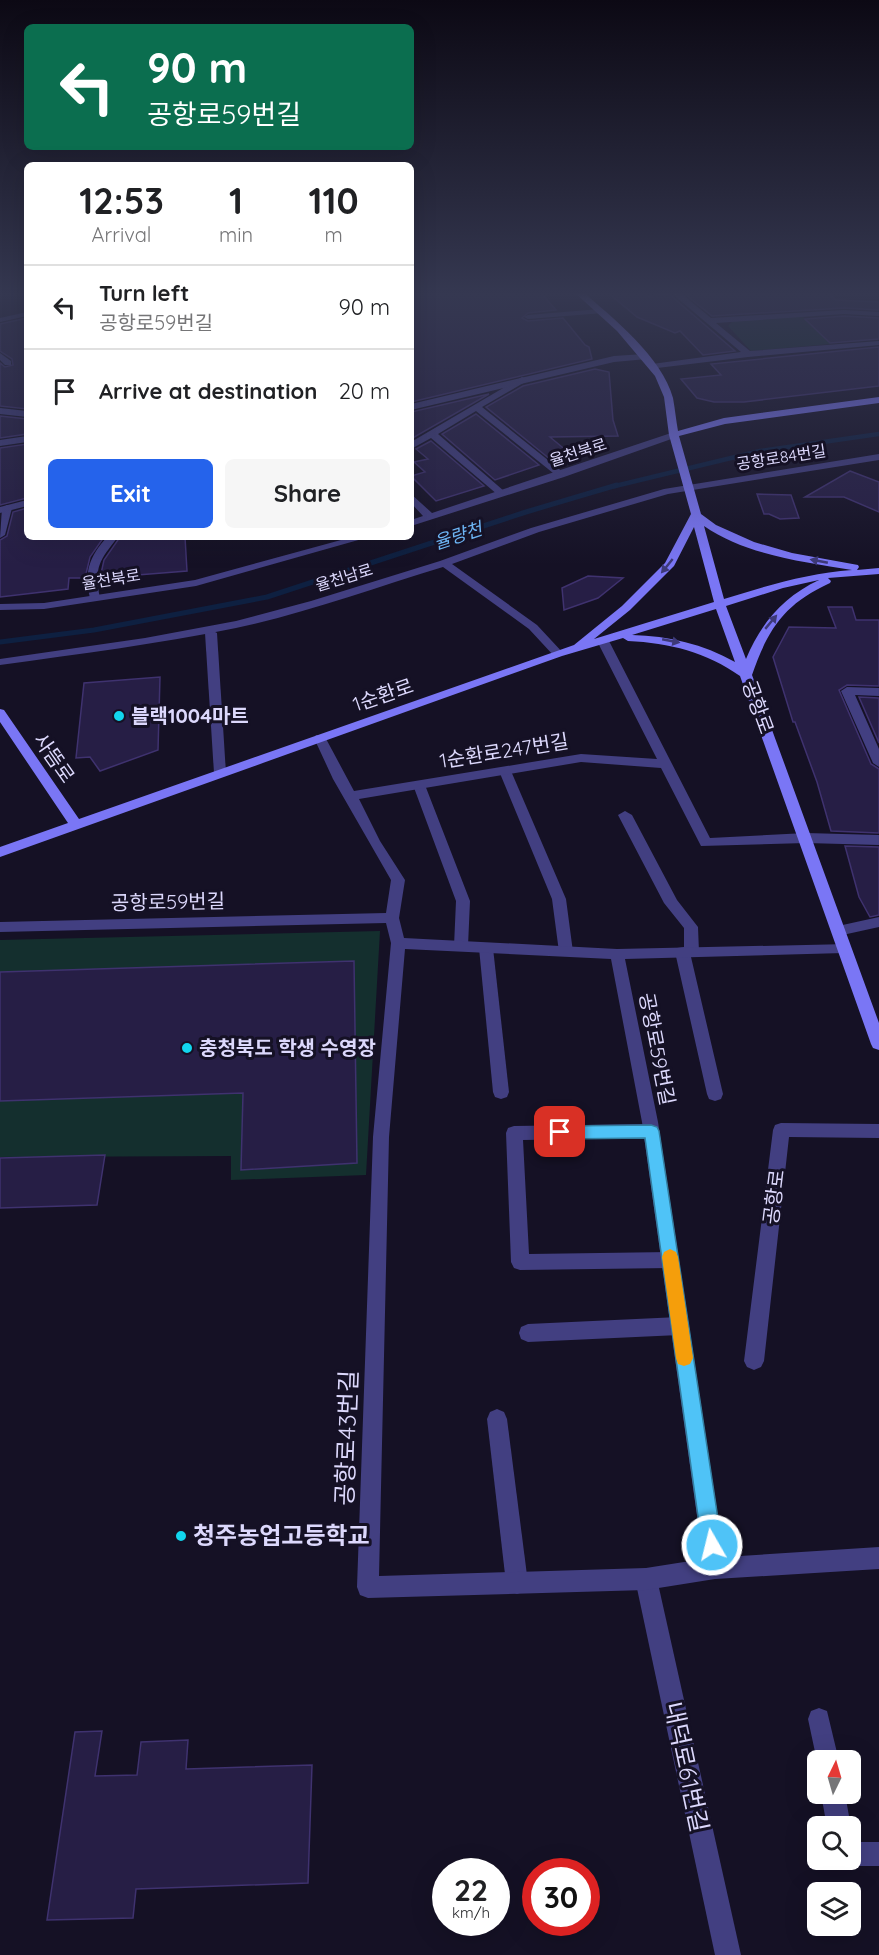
<!DOCTYPE html>
<meta charset="utf-8">
<style>
:root{--surface:#fff;--page:#f6f6f6;--text:#202124;--muted:#757577;--line:#e0e0e0;--accent:#2563eb}
body{margin:0;font-family:Quicksand,"Noto Sans KR",sans-serif;background:var(--page);color:var(--text);height:100vh;display:flex;flex-direction:column;font-size:22px;white-space:nowrap}
*{box-sizing:border-box;margin:0}
p{font-size:20px;color:var(--muted)}
.icon{flex:none;width:33px;height:33px;fill:none;stroke:currentColor;stroke-width:2;stroke-linecap:round;stroke-linejoin:round}
.map{position:relative;flex:1;overflow:hidden}
.panel{position:absolute;left:24px;top:162px;width:390px;height:378px;display:flex;flex-direction:column;background:var(--surface);border-radius:9px;box-shadow:0 6px 24px #0002}
.panel>*{flex:none}
.guide{position:absolute;left:24px;top:24px;width:390px;height:126px;border-radius:9px;box-shadow:0 6px 24px #0002;background:#0b6e4f;color:#fff;overflow:hidden}
.needle{width:39px;rotate:5deg}
.buttons{position:absolute;left:807px;top:1750px;display:grid;gap:12px}
.buttons a{display:grid;place-items:center;width:54px;height:54px;border-radius:9px;background:var(--surface);box-shadow:0 6px 24px #0002;font-size:30px}
.speed{position:absolute;left:432px;top:1858px;display:flex;gap:12px;font-size:30px;font-weight:700;text-align:center}
.speed>*{display:grid;place-content:center;width:78px;height:78px;border-radius:50%;background:var(--surface);box-shadow:0 6px 24px #0002;line-height:1}
.speed small{font-size:15px;font-weight:400}
.speed .limit{border:9px solid #d22;background:#fff;color:#111}
.pin{position:absolute;display:grid;place-items:center;width:51px;height:51px;color:#fff;margin:-26px;border-radius:12px;box-shadow:0 3px 9px #0006}
.me{position:absolute;width:66px;margin:-33px;rotate:352deg;stroke-linejoin:round;filter:drop-shadow(0 0 4px #0008)}
.turn{display:flex;align-items:center;gap:21px;height:126px;padding:0 24px;font-size:27px}
.turn .icon{width:78px;height:78px;stroke-width:2.5}
.turn b{display:block;font-size:42px;line-height:51px}
.eta{display:flex;justify-content:space-evenly;align-items:center;height:102px;text-align:center}
.eta b{font-size:36px;font-weight:800;line-height:42px}
.cta{display:flex;gap:12px;margin-top:auto;padding:12px 24px}
.cta a{flex:1;height:69px;border-radius:9px;background:var(--accent);color:#fff;font-size:24px;font-weight:800;line-height:69px;text-align:center}
.cta a+a{background:var(--page);color:var(--text)}
ul{padding:0;list-style:none}
li{display:flex;align-items:center;gap:18px;height:84px;padding:0 24px;border-top:2px solid var(--line)}
li div{flex:1}
li b{display:block;font-size:22px}
li em{font-style:normal}
.map>svg:first-child{display:block}
.green{fill:#142f2e}
.lines{fill:none;stroke-linecap:round;stroke-linejoin:round}
.stream-far1{stroke:#0e2041;stroke-width:4.5}
.stream{stroke:#0e2041;stroke-width:5}
.building{fill:#261e45;stroke:#3f326f;stroke-width:1.5}
.lane{fill:#423f81;fill-rule:evenodd}
.street{fill:#423f81;fill-rule:evenodd}
.secondary{fill:#7a76f5;fill-rule:evenodd}
.oneway{fill:#3d3978}
.route{fill:#4fc3f7;stroke:#337fa1;stroke-width:1.5}
.slow{fill:#f59e0b}
.poi-dot{fill:#12d6ee;stroke:#151125;stroke-width:2}
.labels{text-anchor:middle;stroke-width:6;stroke-linejoin:round;paint-order:stroke}
.far-street-label{font-size:16px;fill:#dcd8fc;stroke:#151125}
.far-water-label{font-size:18px;font-style:italic;fill:#6db5f5;stroke:#151125}
.street-label{font-size:20px;fill:#dcd8fc;stroke:#151125}
.poi-label{font-size:20px;font-weight:bold;fill:#dcd8fc;stroke:#151125;text-anchor:start}
.near-street-label{font-size:24px;fill:#dcd8fc;stroke:#151125}
.near-poi-label{font-size:24px;font-weight:bold;fill:#dcd8fc;stroke:#151125;text-anchor:start}
</style>
<div class="map">
<svg width="879" height="1955" viewBox="0 0 879 1955">
<rect width="100%" height="100%" fill="#151125"/>
<g class="green">
<polygon points="801,315 830,344 751,351 728,326 733,321"/>
<polygon points="380,931 366,1175 231,1180 231,1156 0,1157 0,940"/>
</g>
<g class="lines">
<polyline class="stream-far1" points="611,487 760,451 879,434"/>
<polyline class="stream" points="0,642 94,630 267,597 526,512 617,485"/>
</g>
<g class="building">
<polygon points="411,291 539,291 556,310 528,313 522,318 528,321 563,318 585,345 589,347 592,359 411,402"/>
<polygon points="606,291 642,291 647,296 669,294 735,351 703,355 680,331 675,333 637,317"/>
<polygon points="727,291 827,291 836,300 879,302 879,310 844,308 712,316 685,294"/>
<polygon points="844,316 879,318 879,339 830,343 805,319"/>
<polygon points="27,318 27,409 0,406 0,363 5,367 13,365 12,359 0,351 0,324"/>
<polygon points="879,347 879,386 744,402 714,402 697,398 681,379 721,375 711,364"/>
<polygon points="595,369 609,372 613,420 618,436 550,437 568,452 554,455 557,458 551,460 486,407 523,386"/>
<polygon points="489,394 411,439 411,412"/>
<polygon points="476,414 539,465 495,480 442,434"/>
<polygon points="0,416 27,419 27,434 0,438"/>
<polygon points="431,441 484,486 436,501 411,476 425,472 414,462 428,459 416,449"/>
<polygon points="27,444 27,498 0,505 0,448"/>
<polygon points="850,471 879,482 879,512 844,497 805,497"/>
<polygon points="757,494 791,495 799,518 780,519 769,514 764,514"/>
<polygon points="27,508 27,537 104,537 90,557 85,578 69,578 68,589 0,597 0,540 7,536 13,512"/>
<polygon points="120,537 185,537 187,571 100,578 104,560"/>
<polygon points="588,576 623,578 598,598 564,610 562,588"/>
<polygon points="828,607 852,607 856,620 879,620 879,686 847,685 839,690 871,764 879,769 879,833 831,831 817,782 795,722 793,722 773,657 789,627 836,628"/>
<polygon points="160,677 158,750 100,771 90,757 76,758 84,683"/>
<polygon points="859,697 879,698 879,743"/>
<polygon points="845,846 879,847 879,915 870,917 859,897"/>
<polygon points="354,961 357,1163 241,1170 243,1093 0,1101 0,972"/>
<polygon points="105,1155 97,1205 0,1208 0,1158"/>
<polygon points="102,1731 95,1776 137,1775 141,1742 188,1740 186,1769 312,1765 308,1883 136,1889 133,1918 47,1920 75,1732"/>
</g>
<g class="lines">
<g class="lane">
<polygon points="0,353 11,361 11,365 5,365 0,360"/>
<polygon points="522,377 525,378 525,382 482,407 564,473 564,477 558,477 476,411 438,434 504,491 504,495 498,495 431,438 411,449 411,442"/>
<polygon points="0,408 27,411 27,417 0,414"/>
<polygon points="27,436 27,442 0,446 0,440"/>
<polygon points="7,505 12,508 5,535 0,538 2,508"/>
<path d="M107,537H118C99,561 94,567 100,598L95,601L90,598C84,572 89,557 107,537Z"/>
<polygon points="211,630 217,633 226,773 220,777 214,773 205,633"/>
<polygon points="847,687 879,688 879,696 855,695 879,749 879,767 873,763 841,691"/>
<polygon points="505,767 511,771 566,899 573,952 571,956 561,956 559,952 552,899 499,771"/>
<polygon points="419,781 425,785 470,901 468,946 466,950 456,950 454,946 456,901 413,785"/>
<polygon points="625,811 632,815 677,900 698,927 699,952 697,956 691,957 723,1094 721,1099 715,1101 709,1099 707,1094 675,952 677,948 684,947 684,928 664,903 618,815"/>
<polygon points="879,917 879,927 838,936 831,931 838,926"/>
<polygon points="486,943 491,944 493,948 509,1092 507,1097 501,1099 495,1097 493,1092 479,948 481,944"/>
<polygon points="781,1123 879,1124 879,1138 789,1137 764,1361 761,1367 754,1370 747,1367 744,1361 773,1130 775,1125"/>
<polygon points="651,1124 657,1126 659,1131 657,1136 651,1138 523,1140 529,1254 670,1252 676,1254 679,1260 676,1266 670,1268 520,1270 514,1268 511,1262 506,1133 508,1128 514,1126"/>
<polygon points="679,1317 686,1320 688,1326 686,1332 679,1335 528,1342 521,1339 519,1333 521,1327 528,1324"/>
<polygon points="497,1409 504,1412 507,1419 528,1583 525,1591 517,1594 509,1591 506,1583 487,1419 490,1412"/>
<polygon points="646,1568 654,1571 657,1579 741,1955 715,1955 635,1579 638,1571"/>
<polygon points="819,1708 827,1711 839,1761 818,1761 818,1766 808,1719 811,1711"/>
<polygon points="821,1794 845,1794 851,1827 850,1828 827,1827"/>
<polygon points="850,1842 879,1842 879,1866 850,1866 841,1863 840,1860 850,1860"/>
</g>
<g class="street">
<polygon points="669,291 678,291 711,318 844,310 879,312 879,316 844,314 716,323 750,351 879,341 879,345 748,357 649,369 649,365 652,364 741,352"/>
<polygon points="600,309 603,309 603,313 528,319 524,317 528,315"/>
<polygon points="27,312 27,316 0,322 0,318"/>
<polygon points="644,354 647,355 647,359 614,362 411,410 411,404 614,356"/>
<polygon points="674,432 679,435 677,437 564,477 411,526 411,520 423,516 411,503 411,494 432,513"/>
<path d="M879,454V460L668,494L539,532L452,564L537,625L564,654L558,657L554,656L529,629L443,567C374,588 306,613 236,628C158,644 79,654 0,665V659L145,638L236,621L311,601L440,561L531,528L664,489Z"/>
<polygon points="27,500 27,506 0,513 0,507"/>
<polygon points="352,537 369,537 196,586 44,609 0,610 0,604 44,603 195,580"/>
<path d="M603,638L609,641L710,838L806,833L879,835V845L806,843L701,846L661,768L581,762L359,799L380,841L405,880L399,918L404,938L617,949L849,944L851,948L849,952L844,953L625,959L658,1122L724,1557L879,1547V1569L715,1579L646,1590L368,1598L360,1595L357,1587L373,1137L391,943L386,923L0,932V922L386,913L391,880L333,779L314,738L316,735H324L354,791L581,754L657,759L597,641ZM405,949L611,959L642,1122L703,1559L646,1568L379,1576L389,1137Z"/>
</g>
<path class="secondary" d="M573,291H582C613,318 662,357 673,398C675,409 676,420 678,431L724,418L879,397V403L725,424L679,436L701,514L716,525L754,542L792,553L858,565L859,567L857,570L879,568V574L828,578L831,581L830,583C784,604 768,629 752,675L879,1023V1050L873,1048L871,1044L740,676C706,652 670,643 628,641L623,638L562,656L0,857V847L68,823L0,722V709L4,710L79,819L574,645L622,606L665,563L691,514L669,435L664,397L655,376L617,331ZM704,526C746,555 803,562 852,570C808,573 766,586 724,599ZM694,527L714,602L594,639L630,610L674,566ZM819,580C783,597 761,623 746,659L726,606L783,588ZM716,609L735,662C703,644 669,636 632,635Z"/>
</g>
<defs><path id="oneway-solid" d="M-6-.8H1V-3.2L6.5 0L1 3.2V.8H-6Z" transform="scale(1.5)"/></defs>
<g class="oneway">
<use href="#oneway-solid" transform="translate(819 561) rotate(-169)"/>
<use href="#oneway-solid" transform="translate(667 566) rotate(129)"/>
<use href="#oneway-solid" transform="translate(771 622) rotate(-50)"/>
<use href="#oneway-solid" transform="translate(671 641) rotate(11)"/>
</g>
<linearGradient id="sky" x2="0" y2="1"><stop stop-color="#0c0914"/><stop offset="0.52" stop-color="#353851"/><stop offset="1" stop-color="#353851" stop-opacity="0"/></linearGradient>
<rect width="879" height="565" fill="url(#sky)"/>
<polygon class="route" points="651,1125 657,1127 659,1131 722,1545 719,1551 712,1554 705,1551 702,1545 645,1138 560,1139 555,1137 552,1132 555,1128 560,1126"/>
<polygon class="slow" points="670,1249 676,1252 678,1257 693,1358 690,1364 684,1366 678,1364 676,1358 662,1257 664,1252"/>
<g class="poi-dot">
<circle cx="119" cy="716" r="6"/>
<circle cx="187" cy="1048" r="6"/>
<circle cx="181" cy="1536" r="6"/>
</g>
<g class="labels">
<g class="far-street-label">
<text transform="translate(578 452) rotate(-18)" y="6">율천북로</text>
<text transform="translate(781 457) rotate(-9)" y="6">공항로84번길</text>
<text transform="translate(344 577) rotate(-17)" y="6">율천남로</text>
<text transform="translate(111 579) rotate(-9)" y="6">율천북로</text>
</g>
<g class="far-water-label">
<text transform="translate(458 536) rotate(-18)" y="6">율량천</text>
</g>
<g class="street-label">
<text transform="translate(383 695) rotate(-19)" y="7">1순환로</text>
<text transform="translate(758 707) rotate(70)" y="7">공항로</text>
<text transform="translate(504 751) rotate(-9)" y="7">1순환로247번길</text>
<text transform="translate(54 758) rotate(55)" y="7">사뜸로</text>
<text transform="translate(168 902) rotate(-1)" y="7">공항로59번길</text>
<text transform="translate(657 1049) rotate(79)" y="7">공항로59번길</text>
<text transform="translate(774 1197) rotate(-83)" y="7">공항로</text>
</g>
<g class="poi-label">
<text x="131" y="723">블랙1004마트</text>
<text x="199" y="1055">충청북도 학생 수영장</text>
</g>
<g class="near-street-label">
<text transform="translate(347 1438) rotate(-88)" y="8">공항로43번길</text>
<text transform="translate(686 1767) rotate(78)" y="8">내덕로61번길</text>
</g>
<g class="near-poi-label">
<text x="193" y="1544">청주농업고등학교</text>
</g>
</g>
</svg>
<div class="buttons">
<a><svg class="needle" viewBox="-14 -14 28 28"><path d="M0-13l5 13h-10z" fill="#e53935"/><path d="M0 13l5-13h-10z" fill="#757577"/></svg></a>
<a><svg class="icon" aria-label="search" viewBox="0 0 24 24"><circle cx="10" cy="10" r="6"/><path d="M15 15l6 6"/></svg></a>
<a><svg class="icon" aria-label="layers" viewBox="0 0 24 24"><path d="M12 4l9 5-9 5-9-5zM3 14l9 5 9-5"/></svg></a>
</div>
<div class="speed"><div>22<small>km/h</small></div><div class="limit">30</div></div>
<div class="pin" style="left:560px;top:1132px;background:#d93025"><svg class="icon" aria-label="arrive" viewBox="0 0 24 24"><path d="M6 21V4h12l-3 4 3 4H6"/></svg></div>
<svg class="me" style="left:712px;top:1545px" viewBox="-20 -20 40 40"><circle r="17" fill="#4fc3f7" stroke="#fff" stroke-width="3"/><path d="M0-11L8 9 0 5-8 9z" fill="#fff"/></svg>
<div class="guide">
<div class="turn"><svg class="icon" aria-label="left" viewBox="0 0 24 24"><path d="M17 20v-9H6M10 6l-5 5 5 5"/></svg><div><b>90 m</b>공항로59번길</div></div>
</div>
<section class="panel">
<div class="eta">
<div><b>12:53</b><p>Arrival</p></div>
<div><b>1</b><p>min</p></div>
<div><b>110</b><p>m</p></div>
</div>
<ul>
<li><svg class="icon" aria-label="left" viewBox="0 0 24 24"><path d="M17 20v-9H6M10 6l-5 5 5 5"/></svg><div><b>Turn left</b><p>공항로59번길</p></div><em>90 m</em></li>
<li><svg class="icon" aria-label="arrive" viewBox="0 0 24 24"><path d="M6 21V4h12l-3 4 3 4H6"/></svg><div><b>Arrive at destination</b></div><em>20 m</em></li>
</ul>
<div class="cta"><a>Exit</a><a>Share</a></div>
</section>
</div>
